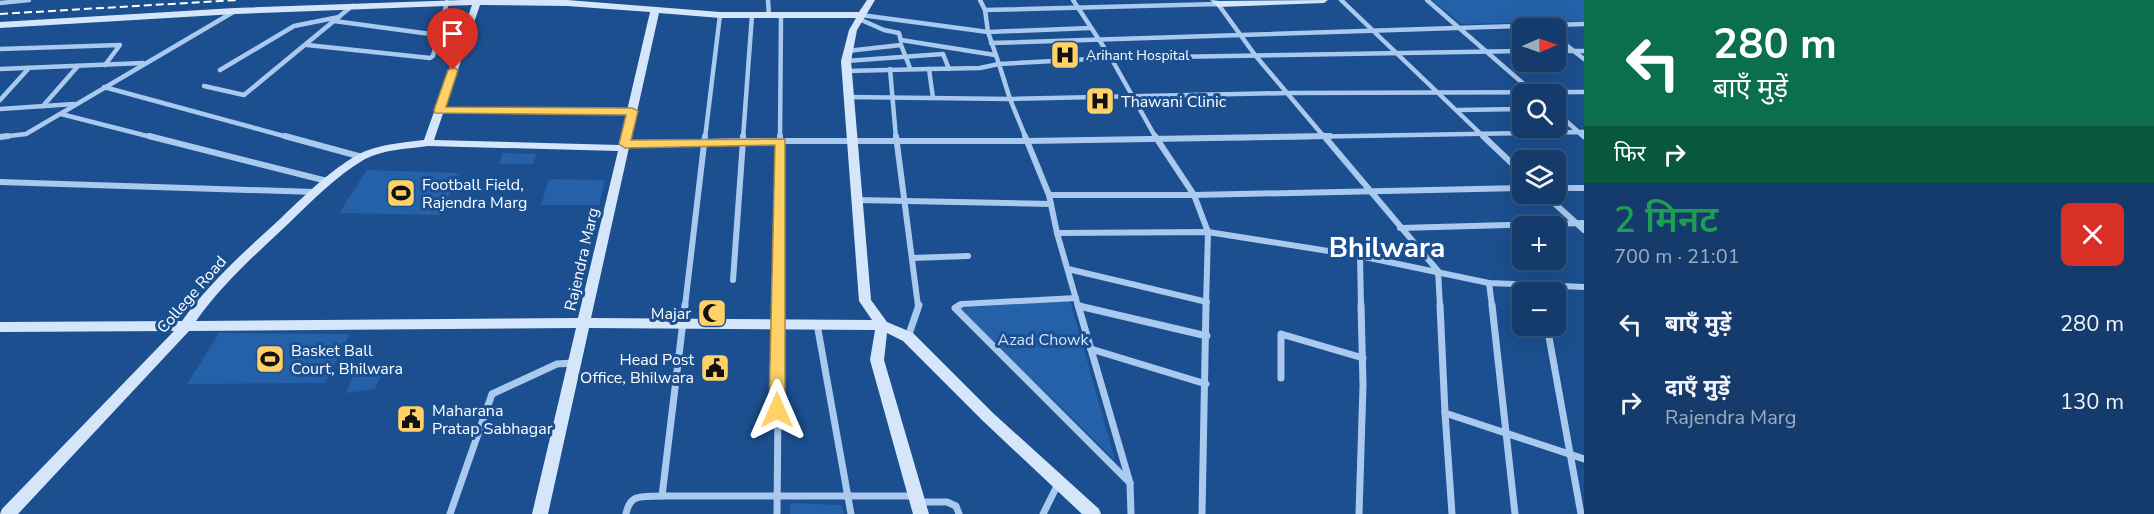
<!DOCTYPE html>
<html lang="hi">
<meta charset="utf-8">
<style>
:root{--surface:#143b6b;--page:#1d4271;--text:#f1f3f6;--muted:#9dadc1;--line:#33557e}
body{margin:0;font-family:"Nunito Sans","Noto Sans Devanagari",sans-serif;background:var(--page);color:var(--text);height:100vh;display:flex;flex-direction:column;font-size:22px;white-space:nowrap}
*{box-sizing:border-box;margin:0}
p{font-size:20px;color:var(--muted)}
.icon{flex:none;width:33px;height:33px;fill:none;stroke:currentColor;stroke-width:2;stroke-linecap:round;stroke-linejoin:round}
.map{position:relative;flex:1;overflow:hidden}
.panel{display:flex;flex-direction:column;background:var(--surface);width:570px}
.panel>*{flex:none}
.top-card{background:#0b6e4f;color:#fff;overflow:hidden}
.needle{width:39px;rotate:88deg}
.controls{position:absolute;left:1512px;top:18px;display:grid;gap:12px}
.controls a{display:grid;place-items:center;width:54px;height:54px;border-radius:9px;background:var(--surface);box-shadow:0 6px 24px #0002,0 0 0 2px var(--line);font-size:30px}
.pin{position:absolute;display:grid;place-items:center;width:51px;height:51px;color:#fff;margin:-62px -26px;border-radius:50% 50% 50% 0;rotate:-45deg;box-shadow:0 0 6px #0007}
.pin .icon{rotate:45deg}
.me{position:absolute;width:66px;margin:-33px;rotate:0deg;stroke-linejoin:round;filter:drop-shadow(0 0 4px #0008)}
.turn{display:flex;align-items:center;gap:21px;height:126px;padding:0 30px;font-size:27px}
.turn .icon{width:78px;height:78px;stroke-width:2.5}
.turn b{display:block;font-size:42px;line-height:51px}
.then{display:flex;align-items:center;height:57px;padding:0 30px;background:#0003;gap:12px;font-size:22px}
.round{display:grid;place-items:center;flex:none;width:63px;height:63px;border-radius:9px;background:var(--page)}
.summary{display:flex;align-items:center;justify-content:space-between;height:102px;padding:0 30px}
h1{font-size:36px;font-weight:600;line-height:45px;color:#1e9e55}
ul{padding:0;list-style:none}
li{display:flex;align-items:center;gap:18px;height:78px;padding:0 30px}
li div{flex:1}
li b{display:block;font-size:22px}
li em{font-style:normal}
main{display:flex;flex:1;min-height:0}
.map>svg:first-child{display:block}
.green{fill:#2461a8}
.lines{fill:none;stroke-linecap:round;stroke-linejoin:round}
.street-far2{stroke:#a9c9ee;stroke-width:4.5}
.street-far1{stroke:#a9c9ee;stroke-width:6}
.street{stroke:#a9c9ee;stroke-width:7}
.secondary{fill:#d6e6fa;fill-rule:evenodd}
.rail{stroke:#fff;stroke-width:2;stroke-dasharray:8 4;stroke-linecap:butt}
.route{fill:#ffd166;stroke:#a68842;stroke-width:1.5}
.labels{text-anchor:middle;stroke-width:6;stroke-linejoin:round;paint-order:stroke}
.far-poi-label{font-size:14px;fill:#fff;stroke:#1b4f8f;text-anchor:start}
.poi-label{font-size:16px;fill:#fff;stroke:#1b4f8f;text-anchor:start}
.street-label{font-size:16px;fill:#fff;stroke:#1b4f8f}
.park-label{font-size:16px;fill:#cfe3fa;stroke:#1b4f8f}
.town-label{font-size:28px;font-weight:bold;fill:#fff;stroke:#1b4f8f}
</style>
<main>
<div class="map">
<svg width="1584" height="514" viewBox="0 0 1584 514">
<rect width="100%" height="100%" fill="#1b4f8f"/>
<g class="green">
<polygon points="1432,0 1584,0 1584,21 1462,24"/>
<polygon points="503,153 537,154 533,164 499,164"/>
<polygon points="367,170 460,173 440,215 339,213"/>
<polygon points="549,179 605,180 599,205 541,205"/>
<polygon points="1070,300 1115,460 959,308"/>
<polygon points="219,333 350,334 325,383 187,384"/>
<polygon points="358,365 386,365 375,389 346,393"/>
<polygon points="790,503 842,505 844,514 790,514"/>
</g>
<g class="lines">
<g class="street-far2">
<polyline points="768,0 769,16"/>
<polyline points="980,0 985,10"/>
<polyline points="1073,0 1111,58 1156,138"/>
<polyline points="1341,0 1485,138"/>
<polyline points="1427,0 1533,92"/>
<polyline points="0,3 29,0"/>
<polyline points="861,15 988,32 1090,28"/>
<polyline points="859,19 884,30 899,33 901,41"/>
<polyline points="334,21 438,35"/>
<polyline points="1556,37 1584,59"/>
<polyline points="901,40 995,55"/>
<polyline points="991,43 1584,24"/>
<polyline points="307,45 430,58 433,56 447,2"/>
<polyline points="0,49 120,45 105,65"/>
<polyline points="847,51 901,45 910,68"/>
<polyline points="1522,51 1111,58 999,64 1010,99 1288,93 1584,92"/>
<polyline points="1556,51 1584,51"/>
<polyline points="846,61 943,54 949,69"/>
<polyline points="0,69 143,63"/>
<polyline points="890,69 896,138"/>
<polyline points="220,70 294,26 339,17"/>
<polyline points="846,71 929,69"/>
<polyline points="204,86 244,95 352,6"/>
<polyline points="104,87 291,138"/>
<polyline points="848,97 1010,99 1026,138"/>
<polyline points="933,98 929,69 980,68 999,64 988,32 985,10 1218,4 1255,55 1325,138"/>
<polyline points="0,100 29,68"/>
<polyline points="43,106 78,66"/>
<polyline points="0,109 74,104"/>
<polyline points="439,110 632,111"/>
<polyline points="1458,110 1522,109"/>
<polyline points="1556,112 1584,137"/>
<polyline points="61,114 155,138"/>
<polyline points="0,137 26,134 235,11"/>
<polyline points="705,138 720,15"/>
<polyline points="743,138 752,15"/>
<polyline points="780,138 781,16"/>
<polyline points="1237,138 1584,132"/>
</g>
<g class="street-far1">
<polyline points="149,136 327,181"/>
<polyline points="285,136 362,157"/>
<polyline points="896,136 918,306"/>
<polyline points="1155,136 1194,195 1208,232 1206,306"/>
<polyline points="1324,136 1438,271 1440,306"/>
<polyline points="1330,136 1027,141 1049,195 1194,195 1522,188"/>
<polyline points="1483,136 1522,173"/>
<polyline points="0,137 8,136"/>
<polyline points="625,144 743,141 743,136"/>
<polyline points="0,182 314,192"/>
<polyline points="1556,188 1584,188"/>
<polyline points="1544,194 1584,230"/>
<polyline points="1049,195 1057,233 1208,232 1360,256 1489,283 1540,285"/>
<polyline points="857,200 1051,204"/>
<polyline points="1400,228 1584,223"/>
<polyline points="1057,233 1078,306"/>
<polyline points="1360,256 1361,306"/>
<polyline points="912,258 968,256"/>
<polyline points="1068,269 1207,302"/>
<polyline points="733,280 743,141 1027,141 1025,136"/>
<polyline points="1489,283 1492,306"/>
<polyline points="1542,292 1540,285 1584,287"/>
<polyline points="685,306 705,136"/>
<polyline points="779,306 780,136"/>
<polyline points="958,306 962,304 1076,298"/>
</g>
<g class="street">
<polyline points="685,305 662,496 915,496"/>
<polyline points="960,305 955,308 1130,483"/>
<polyline points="1078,305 1130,483 1131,514"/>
<polyline points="1440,305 1445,413 1584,459"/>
<polyline points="1492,305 1515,514"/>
<polyline points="1079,306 1207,336"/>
<polyline points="817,324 851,514"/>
<polyline points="1547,326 1581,514"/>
<polyline points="908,337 919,305"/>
<polyline points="1091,349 1206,384"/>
<polyline points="1281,378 1281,334 1363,358"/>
<polyline points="1445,413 1452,514"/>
<polyline points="918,502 947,502 956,506 959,514"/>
<polyline points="450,514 492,394 557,364 573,363"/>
<path d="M626,514C630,492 644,497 662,496"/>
<polyline points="777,514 779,305"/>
<polyline points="1043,514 1058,484"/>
<polyline points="1202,514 1206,305"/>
<polyline points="1359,514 1363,385 1361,305"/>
</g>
<g class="secondary">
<path d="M463,0H567L720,12H859L867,0H875L857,30L851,61L871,300L887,322L913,333L993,413L1099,509L1101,514H1082L983,421L903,341L887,333L884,360L929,514H913L870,360L875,330L589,328L548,514H532L576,328L189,331L18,514H0L2,509L174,331L0,332V322L182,321C210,282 245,251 280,219C304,196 328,172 357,155C378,144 401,143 424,140L472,5L235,14L0,28V22L235,8ZM480,5L567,6L650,12L619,145L434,140ZM659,13L720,18H856L849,30L841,61L859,301L872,320L591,318ZM428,146L618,151L578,318L196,321C222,284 255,255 288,224C312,201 336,176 365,159C385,149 407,149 428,146Z"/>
<polygon points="1210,0 1220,1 1328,0 1324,3 1218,7"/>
</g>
<polyline class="rail" points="0,14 238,0"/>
</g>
<polygon class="route" points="453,67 458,70 446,107 632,108 638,111 631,140 785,139 785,410 782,415 771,415 769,410 775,145 625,148 619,144 626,115 435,113 434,110 448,70"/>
<defs>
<g id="hospital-square" transform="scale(1.5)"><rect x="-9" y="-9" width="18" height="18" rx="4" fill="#ffd166" stroke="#1b4f8f"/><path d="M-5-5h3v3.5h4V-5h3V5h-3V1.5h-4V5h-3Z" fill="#111"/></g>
<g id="stadium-square" transform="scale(1.5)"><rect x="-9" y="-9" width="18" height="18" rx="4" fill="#ffd166" stroke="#1b4f8f"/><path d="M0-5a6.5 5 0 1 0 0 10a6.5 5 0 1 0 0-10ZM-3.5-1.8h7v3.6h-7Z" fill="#111"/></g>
<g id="mosque-square" transform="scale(1.5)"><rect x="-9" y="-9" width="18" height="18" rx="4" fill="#ffd166" stroke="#1b4f8f"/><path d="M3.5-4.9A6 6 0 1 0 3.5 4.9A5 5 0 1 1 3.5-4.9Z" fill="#111"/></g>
<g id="civic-square" transform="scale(1.5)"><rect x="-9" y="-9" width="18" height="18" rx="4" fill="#ffd166" stroke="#1b4f8f"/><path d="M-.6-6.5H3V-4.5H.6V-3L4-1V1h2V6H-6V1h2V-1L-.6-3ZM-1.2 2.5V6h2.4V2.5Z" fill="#111"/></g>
</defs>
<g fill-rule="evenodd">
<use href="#hospital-square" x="1065" y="55"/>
<use href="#hospital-square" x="1100" y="101"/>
<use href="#stadium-square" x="401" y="193"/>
<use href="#mosque-square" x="712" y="313"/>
<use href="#stadium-square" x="270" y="359"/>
<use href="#civic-square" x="715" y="368"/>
<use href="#civic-square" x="411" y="419"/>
</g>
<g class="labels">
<g class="far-poi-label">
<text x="1086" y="60">Arihant Hospital</text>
</g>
<g class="poi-label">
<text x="1121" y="107">Thawani Clinic</text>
<text x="422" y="190">Football Field,<tspan x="422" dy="18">Rajendra Marg</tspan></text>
<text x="691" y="319" text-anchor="end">Majar</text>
<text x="291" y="356">Basket Ball<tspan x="291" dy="18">Court, Bhilwara</tspan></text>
<text x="694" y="365" text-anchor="end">Head Post<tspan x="694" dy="18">Office, Bhilwara</tspan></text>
<text x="432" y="416">Maharana<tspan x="432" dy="18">Pratap Sabhagar</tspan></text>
</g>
<g class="street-label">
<text transform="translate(581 259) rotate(-77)" y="6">Rajendra Marg</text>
<text transform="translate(191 294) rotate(-49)" y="6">College Road</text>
</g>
<g class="park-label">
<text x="1043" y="345">Azad Chowk</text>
</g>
<g class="town-label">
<text x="1387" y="257">Bhilwara</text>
</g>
</g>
</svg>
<div class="controls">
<a><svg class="needle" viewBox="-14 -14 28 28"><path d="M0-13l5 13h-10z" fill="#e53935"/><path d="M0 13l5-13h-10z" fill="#9dadc1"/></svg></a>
<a><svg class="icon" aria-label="search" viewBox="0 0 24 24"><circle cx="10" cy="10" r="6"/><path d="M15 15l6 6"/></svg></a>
<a><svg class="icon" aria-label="layers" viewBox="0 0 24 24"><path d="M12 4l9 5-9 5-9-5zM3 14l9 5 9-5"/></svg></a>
<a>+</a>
<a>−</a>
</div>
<div class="pin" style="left:453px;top:70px;background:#d93025"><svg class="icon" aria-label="arrive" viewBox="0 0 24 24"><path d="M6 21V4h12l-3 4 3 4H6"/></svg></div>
<svg class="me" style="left:777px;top:410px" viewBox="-20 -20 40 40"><path d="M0-17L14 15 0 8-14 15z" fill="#ffd166" stroke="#fff" stroke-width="4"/></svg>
</div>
<section class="panel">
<div class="top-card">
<div class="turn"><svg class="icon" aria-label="left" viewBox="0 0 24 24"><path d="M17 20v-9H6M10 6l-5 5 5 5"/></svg><div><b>280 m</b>बाएँ मुड़ें</div></div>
<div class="then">फिर<svg class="icon" aria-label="right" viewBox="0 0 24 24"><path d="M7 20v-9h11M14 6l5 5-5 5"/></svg></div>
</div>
<div class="summary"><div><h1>2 मिनट</h1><p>700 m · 21:01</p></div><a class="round" style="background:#d93025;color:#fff"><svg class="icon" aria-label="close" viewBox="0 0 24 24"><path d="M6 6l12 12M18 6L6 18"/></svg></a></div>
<ul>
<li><svg class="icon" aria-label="left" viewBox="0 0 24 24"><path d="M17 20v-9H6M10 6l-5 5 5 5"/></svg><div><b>बाएँ मुड़ें</b></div><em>280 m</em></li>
<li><svg class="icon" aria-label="right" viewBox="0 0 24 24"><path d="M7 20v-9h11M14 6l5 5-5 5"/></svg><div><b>दाएँ मुड़ें</b><p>Rajendra Marg</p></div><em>130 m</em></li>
</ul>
</section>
</main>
